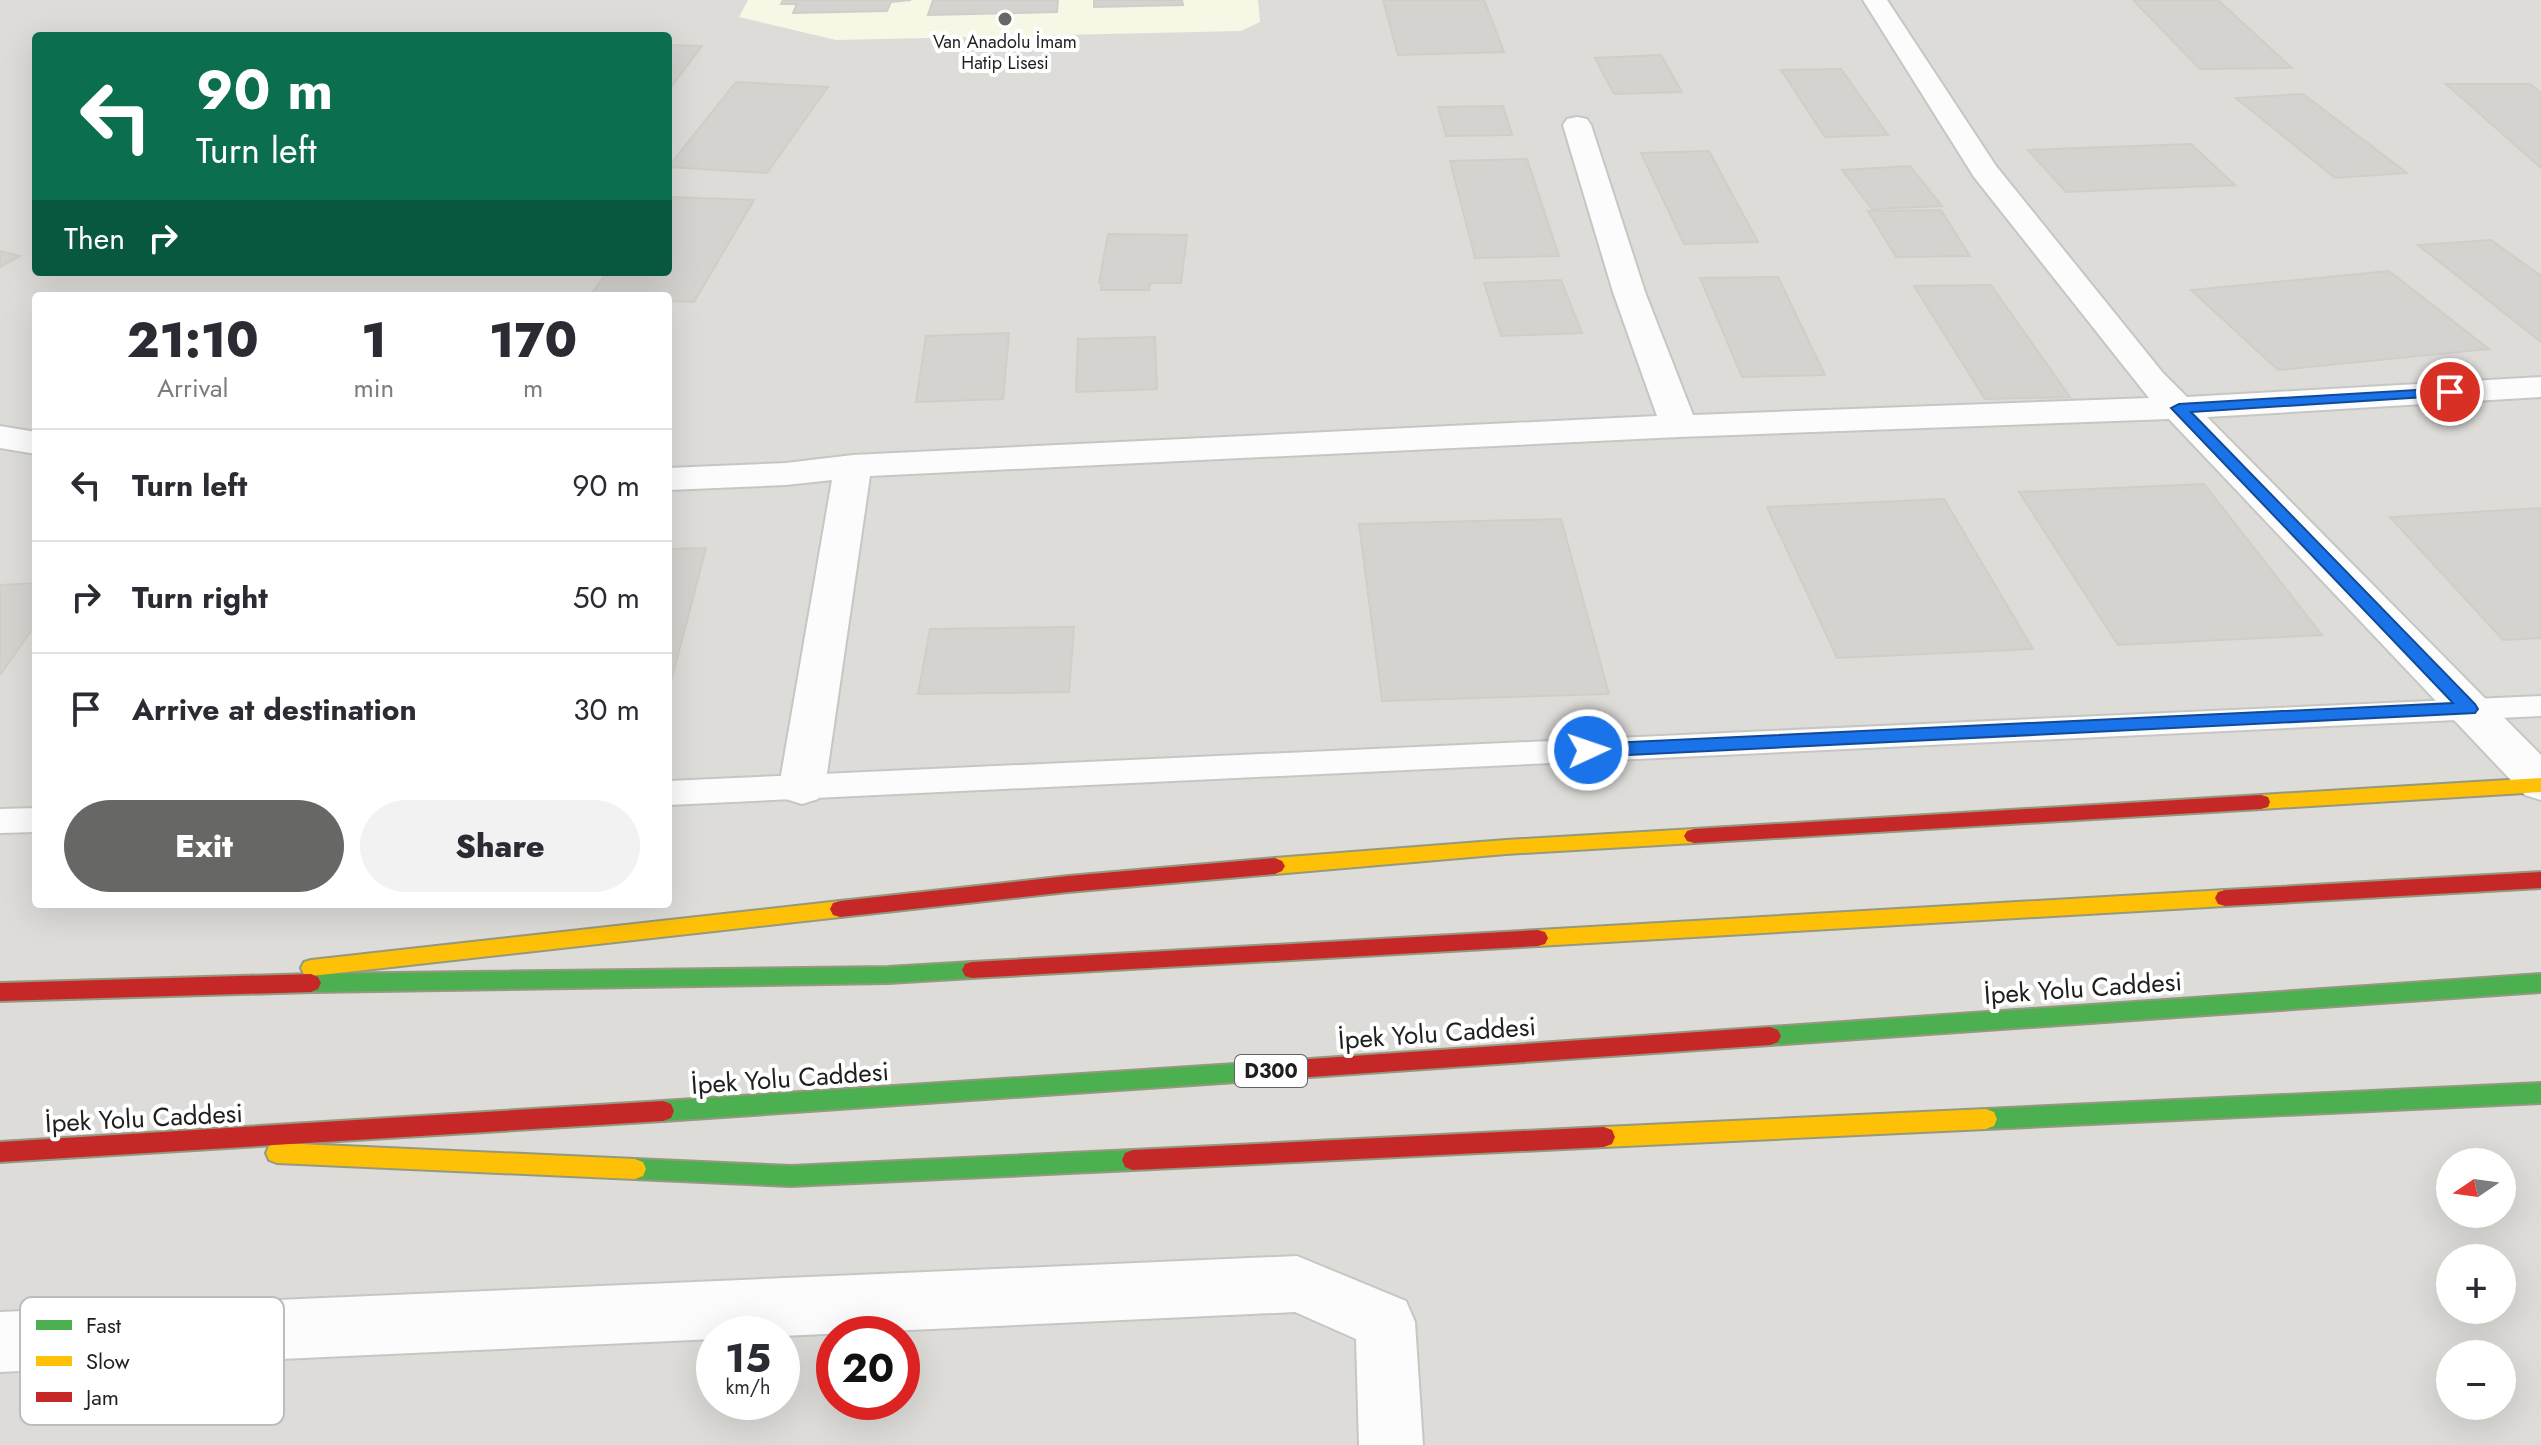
<!DOCTYPE html>
<meta charset="utf-8">
<style>
:root{--surface:#fff;--page:#f2f2f3;--text:#2b2b33;--muted:#7c7c81;--line:#e1e1e2;--accent:#676765}
body{margin:0;font-family:Jost,sans-serif;background:var(--page);color:var(--text);height:100vh;display:flex;flex-direction:column;font-size:30px;white-space:nowrap}
*{box-sizing:border-box;margin:0}
p{font-size:26px;color:var(--muted)}
.icon{flex:none;width:44px;height:44px;fill:none;stroke:currentColor;stroke-width:2;stroke-linecap:round;stroke-linejoin:round}
.map{position:relative;flex:1;overflow:hidden}
.panel{position:absolute;left:32px;top:292px;width:640px;height:616px;display:flex;flex-direction:column;background:var(--surface);border-radius:8px;box-shadow:0 8px 32px #0002}
.panel>*{flex:none}
.banner{position:absolute;left:32px;top:32px;width:640px;height:244px;border-radius:8px;box-shadow:0 8px 32px #0002;background:#0b6e4f;color:#fff;overflow:hidden}
.needle{width:52px;rotate:257deg}
.buttons{position:absolute;left:2436px;top:1148px;display:grid;gap:16px}
.buttons a{display:grid;place-items:center;width:80px;height:80px;border-radius:50%;background:var(--surface);box-shadow:0 8px 32px #0002;font-size:40px}
.speed{position:absolute;left:696px;top:1316px;display:flex;gap:16px;font-size:40px;font-weight:700;text-align:center}
.speed>*{display:grid;place-content:center;width:104px;height:104px;border-radius:50%;background:var(--surface);box-shadow:0 8px 32px #0002;line-height:1}
.speed small{font-size:20px;font-weight:400}
.speed .limit{border:12px solid #d22;background:#fff;color:#111}
.pin{position:absolute;display:grid;place-items:center;width:68px;height:68px;color:#fff;margin:-34px;border:4px solid #fff;border-radius:50%;box-shadow:0 2px 8px #0007}
.me{position:absolute;width:88px;margin:-44px;rotate:87deg;stroke-linejoin:round;filter:drop-shadow(0 0 6px #0008)}
.turn{display:flex;align-items:center;gap:28px;height:168px;padding:0 32px;font-size:36px}
.turn .icon{width:104px;height:104px;stroke-width:2.5}
.turn b{display:block;font-size:56px;line-height:68px}
.then{display:flex;align-items:center;height:76px;padding:0 32px;background:#0003;gap:16px;font-size:30px}
.eta{display:flex;justify-content:space-evenly;align-items:center;height:136px;text-align:center}
.eta b{font-size:48px;font-weight:800;line-height:56px}
.cta{display:flex;gap:16px;margin-top:auto;padding:16px 32px}
.cta a{flex:1;height:92px;border-radius:48px;background:var(--accent);color:#fff;font-size:32px;font-weight:800;line-height:92px;text-align:center}
.cta a+a{background:var(--page);color:var(--text)}
ul{padding:0;list-style:none}
li{display:flex;align-items:center;gap:24px;height:112px;padding:0 32px;border-top:2px solid var(--line)}
li div{flex:1}
li b{display:block;font-size:30px}
li em{font-style:normal}
.map>svg:first-child{display:block}
.residential{fill:#dddcd9;fill-rule:evenodd}
.education{fill:#f6f7e4}
.building{fill:#d5d3cf;stroke:#d1cec9;stroke-width:2}
.lines{fill:none;stroke-linecap:round;stroke-linejoin:round}
.lane-casing{stroke:#c6c6c4;stroke-width:4}
.street-casing{stroke:#c6c6c4;stroke-width:4}
.fast-casing{stroke:#95997f;stroke-width:4}
.slow-casing{stroke:#95997f;stroke-width:4}
.jam-casing{stroke:#95997f;stroke-width:4}
.lane{fill:#fcfcfc;fill-rule:evenodd}
.street{fill:#fcfcfc;fill-rule:evenodd}
.fast{fill:#4caf50;fill-rule:evenodd}
.slow{fill:#ffc107;fill-rule:evenodd}
.jam{fill:#c62828;fill-rule:evenodd}
.route{fill:#1a73e8;stroke:#114b97;stroke-width:2}
.poi-dot{fill:#676765;stroke:#fff;stroke-width:3}
.labels{text-anchor:middle;stroke-width:8;stroke-linejoin:round;paint-order:stroke}
.far-poi-label{font-size:18px;fill:#1f1f1f;stroke:#fff}
.shield{fill:#fff;stroke:#626262;stroke-width:2}
.shield-label{font-size:20px;font-weight:bold;fill:#1f1f1f}
.near-street-label{font-size:26px;fill:#1f1f1f;stroke:#fff}
.key{fill:#fff;stroke:#bcbcbc;stroke-width:2}
.key-label{font-size:22px;fill:#1f1f1f}
</style>
<div class="map">
<svg width="2541" height="1445" viewBox="0 0 2541 1445">
<rect width="100%" height="100%" fill="#eeede8"/>
<path class="residential" d="M0,0H2541V1445H0ZM36,36H668V272H36ZM36,296H668V904H36ZM2450,1162H2502V1214H2450ZM2450,1258H2502V1310H2450ZM714,1334H782V1402H714ZM834,1334H902V1402H834ZM2450,1354H2502V1406H2450Z"/>
<polygon class="education" points="748,0 1258,0 1260,22 1241,31 836,40 739,17"/>
<g class="building">
<polygon points="783,0 911,0 891,2 887,11 793,13 797,4 781,4"/>
<polygon points="933,0 1058,0 1057,12 928,15"/>
<polygon points="1094,0 1182,0 1183,5 1094,7"/>
<polygon points="1383,0 1484,0 1504,52 1398,55"/>
<polygon points="2133,0 2218,0 2292,68 2200,69"/>
<polygon points="668,45 702,46 668,91"/>
<polygon points="1661,55 1682,92 1614,94 1595,58"/>
<polygon points="1841,69 1888,135 1825,137 1781,70"/>
<polygon points="736,82 828,87 767,173 668,167"/>
<polygon points="2446,84 2530,84 2541,93 2541,168"/>
<polygon points="2303,94 2407,173 2335,178 2236,98"/>
<polygon points="1503,106 1512,135 1446,136 1438,107"/>
<polygon points="2191,144 2235,185 2066,192 2028,150"/>
<polygon points="1709,151 1758,242 1684,244 1641,153"/>
<polygon points="1527,159 1559,256 1475,258 1450,161"/>
<polygon points="1910,166 1942,206 1872,209 1842,170"/>
<polygon points="668,197 754,200 694,302 668,301 668,296 590,296 607,272 668,272"/>
<polygon points="1941,210 1970,256 1896,257 1868,211"/>
<polygon points="1108,234 1187,235 1181,283 1150,283 1149,290 1101,290 1102,283 1099,283"/>
<polygon points="2491,240 2541,276 2541,342 2418,245"/>
<polygon points="0,251 20,256 0,267"/>
<polygon points="2389,271 2489,349 2278,370 2191,290"/>
<polygon points="1778,277 1825,375 1742,377 1700,278"/>
<polygon points="1561,280 1582,333 1501,336 1484,283"/>
<polygon points="1991,285 2070,397 1985,399 1914,286"/>
<polygon points="1009,333 1003,399 916,402 926,336"/>
<polygon points="1155,337 1157,389 1076,392 1078,339"/>
<polygon points="2204,484 2322,635 2118,645 2019,492"/>
<polygon points="1944,499 2033,649 1837,658 1767,507"/>
<polygon points="2541,508 2541,638 2503,640 2390,517"/>
<polygon points="1561,519 1609,694 1382,701 1359,524"/>
<polygon points="706,548 668,693 668,549"/>
<polygon points="36,583 36,624 0,675 0,585"/>
<polygon points="1074,627 1069,692 918,694 930,629"/>
</g>
<g class="lines">
<g class="lane-casing">
<g id="lane">
<polygon points="2541,696 2541,716 668,805 668,781"/>
<polygon points="36,808 36,832 0,833 0,809"/>
</g>
</g>
<g class="street-casing">
<g id="street">
<polygon points="1863,0 1887,0 1996,166 2163,373 2187,397 2541,377 2541,397 2207,417 2541,755 2541,800 2525,795 2169,419 1679,437 870,476 825,787 818,799 802,804 786,799 779,787 832,480 786,485 668,490 668,468 786,463 853,455 1657,416 1613,292 1563,125 1567,119 1577,117 1587,119 1591,125 1645,292 1693,415 2149,398 1974,177"/>
<polygon points="0,426 36,432 36,454 0,448"/>
<polygon points="1297,1256 1406,1301 1415,1322 1423,1445 1359,1445 1356,1339 1295,1312 782,1336 714,1334 714,1339 0,1372 0,1312"/>
</g>
</g>
<g class="fast-casing">
<g id="fast">
<polygon points="972,962 979,964 982,970 979,976 972,978 888,983 311,992 304,989 301,983 304,977 311,974 888,967"/>
<polygon points="2541,974 2541,992 1770,1045 1762,1042 1759,1036 1762,1030 1770,1027"/>
<polygon points="1266,1062 1274,1064 1277,1071 1274,1078 1266,1080 663,1121 655,1118 652,1111 655,1104 663,1101"/>
<polygon points="2541,1083 2541,1103 1986,1129 1978,1126 1975,1119 1978,1112 1986,1109"/>
<polygon points="1133,1150 1141,1153 1144,1160 1141,1167 1133,1170 791,1186 635,1179 627,1176 624,1169 627,1162 635,1159 791,1166"/>
</g>
</g>
<g class="slow-casing">
<g id="slow">
<polygon points="2541,778 2541,792 2261,809 2254,807 2252,802 2254,797 2261,795"/>
<polygon points="1694,829 1701,831 1704,836 1701,841 1694,843 1506,854 1275,874 1268,871 1265,866 1268,861 1275,858 1506,840"/>
<polygon points="2225,890 2232,892 2235,898 2232,904 2225,906 1538,946 1531,944 1528,938 1531,932 1538,930"/>
<polygon points="840,901 847,903 850,909 847,915 840,917 311,976 304,974 301,968 304,962 311,960"/>
<polygon points="1986,1109 1994,1112 1997,1119 1994,1126 1986,1129 1604,1147 1596,1144 1593,1137 1596,1130 1604,1127"/>
<polygon points="277,1143 635,1159 643,1162 646,1169 643,1176 635,1179 277,1163 269,1160 266,1153 269,1146"/>
</g>
</g>
<g class="jam-casing">
<g id="jam">
<polygon points="2261,795 2268,797 2270,802 2268,807 2261,809 1694,843 1687,841 1684,836 1687,831 1694,829"/>
<polygon points="1275,858 1282,861 1285,866 1282,871 1275,874 1068,892 840,917 833,915 830,909 833,903 840,901 1068,876"/>
<polygon points="2541,872 2541,888 2225,906 2218,904 2215,898 2218,892 2225,890"/>
<polygon points="1538,930 1545,932 1548,938 1545,944 1538,946 972,978 965,976 962,970 965,964 972,962"/>
<polygon points="311,974 318,977 321,983 318,989 311,992 0,1001 0,983"/>
<polygon points="1770,1027 1778,1030 1781,1036 1778,1042 1770,1045 1266,1080 1258,1078 1255,1071 1258,1064 1266,1062"/>
<polygon points="663,1101 671,1104 674,1111 671,1118 663,1121 0,1162 0,1142"/>
<polygon points="1604,1127 1612,1130 1615,1137 1612,1144 1604,1147 1133,1170 1125,1167 1122,1160 1125,1153 1133,1150"/>
</g>
</g>
<use href="#lane" class="lane"/>
<use href="#street" class="street"/>
<use href="#fast" class="fast"/>
<use href="#slow" class="slow"/>
<use href="#jam" class="jam"/>
</g>
<polygon class="route" points="2450,388 2456,389 2456,395 2191,412 2475,704 2478,709 2475,713 1588,757 1579,750 1588,744 2453,703 2171,408 2179,404"/>
<circle class="poi-dot" cx="1005" cy="19" r="8"/>
<g class="labels">
<g class="far-poi-label">
<text x="1005" y="48">Van Anadolu İmam<tspan x="1005" dy="21">Hatip Lisesi</tspan></text>
</g>
<rect class="shield" x="1235" y="1055" width="72" height="32" rx="6"/>
<g class="shield-label">
<text x="1271" y="1078">D300</text>
</g>
<g class="near-street-label">
<text transform="translate(2083 988) rotate(-4)" y="9">İpek Yolu Caddesi</text>
<text transform="translate(1437 1033) rotate(-4)" y="9">İpek Yolu Caddesi</text>
<text transform="translate(790 1078) rotate(-4)" y="9">İpek Yolu Caddesi</text>
<text transform="translate(144 1118) rotate(-3)" y="9">İpek Yolu Caddesi</text>
</g>
</g>
<rect x="20" y="1297" width="264" height="128" rx="12" class="key"/>
<rect x="36" y="1320" width="36" height="10" fill="#4caf50"/>
<rect x="36" y="1356" width="36" height="10" fill="#ffc107"/>
<rect x="36" y="1392" width="36" height="10" fill="#c62828"/>
<g class="key-label">
<text x="86" y="1333">Fast</text>
<text x="86" y="1369">Slow</text>
<text x="86" y="1405">Jam</text>
</g>
</svg>
<div class="buttons">
<a><svg class="needle" viewBox="-14 -14 28 28"><path d="M0-13l5 13h-10z" fill="#e53935"/><path d="M0 13l5-13h-10z" fill="#7c7c81"/></svg></a>
<a>+</a>
<a>−</a>
</div>
<div class="speed"><div>15<small>km/h</small></div><div class="limit">20</div></div>
<div class="pin" style="left:2450px;top:392px;background:#d93025"><svg class="icon" aria-label="arrive" viewBox="0 0 24 24"><path d="M6 21V4h12l-3 4 3 4H6"/></svg></div>
<svg class="me" style="left:1588px;top:750px" viewBox="-20 -20 40 40"><circle r="17" fill="#1a73e8" stroke="#fff" stroke-width="3"/><path d="M0-11L8 9 0 5-8 9z" fill="#fff"/></svg>
<div class="banner">
<div class="turn"><svg class="icon" aria-label="left" viewBox="0 0 24 24"><path d="M17 20v-9H6M10 6l-5 5 5 5"/></svg><div><b>90 m</b>Turn left</div></div>
<div class="then">Then<svg class="icon" aria-label="right" viewBox="0 0 24 24"><path d="M7 20v-9h11M14 6l5 5-5 5"/></svg></div>
</div>
<section class="panel">
<div class="eta">
<div><b>21:10</b><p>Arrival</p></div>
<div><b>1</b><p>min</p></div>
<div><b>170</b><p>m</p></div>
</div>
<ul>
<li><svg class="icon" aria-label="left" viewBox="0 0 24 24"><path d="M17 20v-9H6M10 6l-5 5 5 5"/></svg><div><b>Turn left</b></div><em>90 m</em></li>
<li><svg class="icon" aria-label="right" viewBox="0 0 24 24"><path d="M7 20v-9h11M14 6l5 5-5 5"/></svg><div><b>Turn right</b></div><em>50 m</em></li>
<li><svg class="icon" aria-label="arrive" viewBox="0 0 24 24"><path d="M6 21V4h12l-3 4 3 4H6"/></svg><div><b>Arrive at destination</b></div><em>30 m</em></li>
</ul>
<div class="cta"><a>Exit</a><a>Share</a></div>
</section>
</div>
